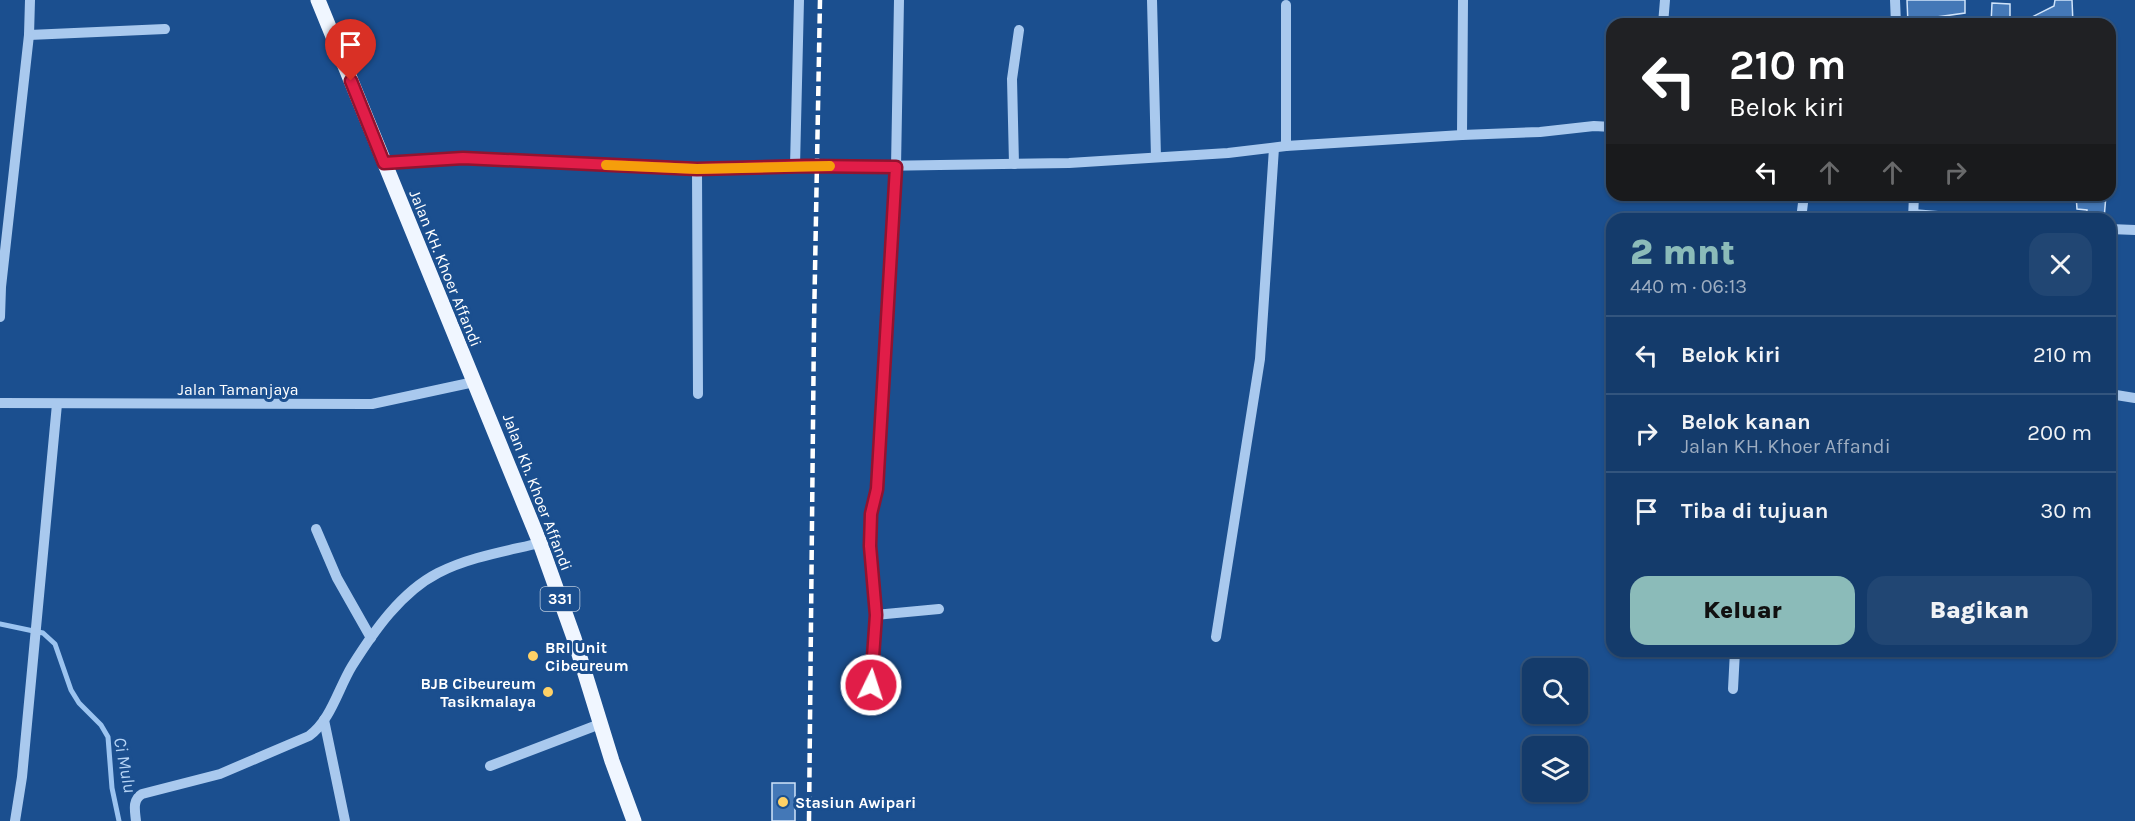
<!DOCTYPE html>
<html lang="id">
<meta charset="utf-8">
<style>
:root{--surface:#143b6b;--page:#214673;--text:#f1f3f6;--muted:#9dadc1;--line:#33557e;--accent:#8bbbb9}
body{margin:0;font-family:Karla,sans-serif;background:var(--page);color:var(--text);height:100vh;display:flex;flex-direction:column;font-size:22px;white-space:nowrap}
*{box-sizing:border-box;margin:0}
p{font-size:20px;color:var(--muted)}
.icon{flex:none;width:33px;height:33px;fill:none;stroke:currentColor;stroke-width:2;stroke-linecap:round;stroke-linejoin:round}
.map{position:relative;flex:1;overflow:hidden}
.side{position:absolute;left:1606px;top:213px;width:510px;height:444px;display:flex;flex-direction:column;background:var(--surface);border-radius:18px;box-shadow:0 2px 4px #0004,0 0 0 2px var(--line)}
.side>*{flex:none}
.hud{position:absolute;left:1606px;top:18px;width:510px;height:183px;border-radius:18px;box-shadow:0 2px 4px #0004,0 0 0 2px var(--line);background:#202124;color:#fff;overflow:hidden}
.tools{position:absolute;left:1522px;top:658px;display:grid;gap:12px}
.tools a{display:grid;place-items:center;width:66px;height:66px;border-radius:12px;background:var(--surface);box-shadow:0 2px 4px #0004,0 0 0 2px var(--line);font-size:30px}
.pin{position:absolute;display:grid;place-items:center;width:51px;height:51px;color:#fff;margin:-62px -26px;border-radius:50% 50% 50% 0;rotate:-45deg;box-shadow:0 0 6px #0007}
.pin .icon{rotate:45deg}
.me{position:absolute;width:66px;margin:-33px;rotate:4deg;stroke-linejoin:round;filter:drop-shadow(0 0 4px #0008)}
.turn{display:flex;align-items:center;gap:21px;height:126px;padding:0 24px;font-size:27px}
.turn .icon{width:78px;height:78px;stroke-width:2.5}
.turn b{display:block;font-size:42px;line-height:51px}
.lanes{display:flex;align-items:center;height:57px;padding:0 24px;background:#0003;justify-content:center;gap:30px;direction:ltr}
.lanes .off{opacity:.35}
.round{display:grid;place-items:center;flex:none;width:63px;height:63px;border-radius:18px;background:var(--page)}
.headline{display:flex;align-items:center;justify-content:space-between;height:102px;padding:0 24px}
h1{font-size:36px;font-weight:800;line-height:45px;color:var(--accent)}
.action{display:flex;gap:12px;margin-top:auto;padding:12px 24px}
.action a{flex:1;height:69px;border-radius:18px;background:var(--accent);color:#111;font-size:24px;font-weight:800;line-height:69px;text-align:center}
.action a+a{background:var(--page);color:var(--text)}
ul{padding:0;list-style:none}
li{display:flex;align-items:center;gap:18px;height:78px;padding:0 24px;border-top:2px solid var(--line)}
li div{flex:1}
li b{display:block;font-size:22px}
li em{font-style:normal}
.map>svg:first-child{display:block}
.lines{fill:none;stroke-linecap:round;stroke-linejoin:round}
.stream{stroke:#9cc4f0;stroke-width:5}
.building{fill:#4478b7;stroke:#cfe3fa;stroke-width:1.5}
.minor{stroke:#a9c9ee;stroke-width:10}
.major{stroke:#f0f6ff;stroke-width:15}
.rail{stroke:#fff;stroke-width:4.5;stroke-dasharray:10 4.5;stroke-linecap:butt}
.minor-bridge{stroke:#a9c9ee;stroke-width:10}
.route-casing{stroke:#92132f;stroke-width:15}
.route{stroke:#e11d48;stroke-width:10}
.slow{stroke:#f59e0b;stroke-width:10}
.poi-dot{fill:#ffd166;stroke:#1b4f8f;stroke-width:2}
.labels{text-anchor:middle;stroke-width:6;stroke-linejoin:round;paint-order:stroke}
.shield{fill:#1b4f8f;stroke:#bbcadd;stroke-width:1.5}
.shield-label{font-size:15px;font-weight:bold;fill:#fff}
.street-label{font-size:16px;fill:#fff;stroke:#1b4f8f}
.poi-label{font-size:16px;font-weight:bold;fill:#fff;stroke:#1b4f8f;text-anchor:start}
.water-label{font-size:18px;font-style:italic;fill:#b5d3f5;stroke:#1b4f8f}
</style>
<div class="map">
<svg width="2135" height="821" viewBox="0 0 2135 821">
<rect width="100%" height="100%" fill="#1b4f8f"/>
<g class="lines">
<polyline class="stream" points="0,624 43,633 55,644 71,690 79,703 101,725 108,737 112,788 119,821"/>
</g>
<g class="building">
<polygon points="1907,0 1965,0 1965,13 1930,18 1931,24 1908,24"/>
<polygon points="2055,0 2072,0 2073,24 2018,24 2054,6"/>
<polygon points="1992,3 2010,4 2010,24 1991,24"/>
<polygon points="2076,195 2106,195 2104,219 2086,219 2087,210 2077,209"/>
<rect x="772" y="783" width="23" height="38"/>
</g>
<g class="lines">
<g class="minor">
<polyline points="1152,0 1156,157"/>
<polyline points="1895,0 1896,24"/>
<polyline points="1663,24 1665,0"/>
<polyline points="29,35 165,29"/>
<polyline points="1462,135 1463,0"/>
<polyline points="1286,146 1286,5"/>
<polyline points="384,163 463,158 697,169 805,166"/>
<polyline points="1014,164 1012,79 1019,30"/>
<polyline points="795,166 799,0"/>
<polyline points="877,166 1069,163 1228,153 1286,146 1462,135 1540,132 1594,126 1612,127"/>
<polyline points="697,169 698,394"/>
<polyline points="1913,214 1975,219"/>
<polyline points="1801,219 1804,195"/>
<polyline points="1913,219 1914,195"/>
<polyline points="2110,229 2135,230"/>
<polyline points="0,317 1,287 29,35 30,0"/>
<polyline points="2110,394 2135,398"/>
<polyline points="0,403 372,404 474,382"/>
<polyline points="316,529 337,578 371,638"/>
<polyline points="875,615 939,609"/>
<polyline points="1216,637 1260,359 1274,148"/>
<polyline points="871,685 875,615 873,567 870,546 871,514 877,489 896,167 899,0"/>
<polyline points="1733,689 1735,651"/>
<polyline points="324,720 345,821"/>
<polyline points="490,766 600,724"/>
<polyline points="15,821 22,777 57,404"/>
<path d="M136,821C135,811 132,800 142,794L220,774L309,736C331,720 338,689 352,666C374,631 401,592 438,573C469,557 507,551 540,543"/>
</g>
<polyline class="major" points="318,0 540,543 574,638 612,761 634,821"/>
<polyline class="rail" points="809,821 814,325 820,0"/>
<polyline class="minor-bridge" points="805,166 877,166"/>
</g>
<g class="lines">
<g class="route-casing">
<polyline id="route" points="351,81 384,163 463,158 697,169 806,166 896,167 877,489 871,514 870,546 876,615 871,685"/>
</g>
<use href="#route" class="route"/>
<polyline class="slow" points="606,165 697,169 830,166"/>
</g>
<g class="poi-dot">
<circle cx="533" cy="656" r="6"/>
<circle cx="548" cy="692" r="6"/>
<circle cx="783" cy="802" r="6"/>
</g>
<g class="labels">
<rect class="shield" x="540.5" y="587" width="39" height="24" rx="4.5"/>
<g class="shield-label">
<text x="560" y="604">331</text>
</g>
<g class="street-label">
<text transform="translate(446 268) rotate(68)" y="6">Jalan KH. Khoer Affandi</text>
<text x="238" y="395">Jalan Tamanjaya</text>
<text transform="translate(538 492) rotate(69)" y="6">Jalan Kh. Khoer Affandi</text>
</g>
<g class="poi-label">
<text x="545" y="653">BRI Unit<tspan x="545" dy="18">Cibeureum</tspan></text>
<text x="536" y="689" text-anchor="end">BJB Cibeureum<tspan x="536" dy="18">Tasikmalaya</tspan></text>
<text x="795" y="808">Stasiun Awipari</text>
</g>
<g class="water-label">
<text transform="translate(125 765) rotate(79)" y="6">Ci Mulu</text>
</g>
</g>
</svg>
<div class="tools">
<a><svg class="icon" aria-label="search" viewBox="0 0 24 24"><circle cx="10" cy="10" r="6"/><path d="M15 15l6 6"/></svg></a>
<a><svg class="icon" aria-label="layers" viewBox="0 0 24 24"><path d="M12 4l9 5-9 5-9-5zM3 14l9 5 9-5"/></svg></a>
</div>
<div class="pin" style="left:351px;top:81px;background:#d93025"><svg class="icon" aria-label="arrive" viewBox="0 0 24 24"><path d="M6 21V4h12l-3 4 3 4H6"/></svg></div>
<svg class="me" style="left:871px;top:685px" viewBox="-20 -20 40 40"><circle r="17" fill="#e11d48" stroke="#fff" stroke-width="3"/><path d="M0-11L8 9 0 5-8 9z" fill="#fff"/></svg>
<div class="hud">
<div class="turn"><svg class="icon" aria-label="left" viewBox="0 0 24 24"><path d="M17 20v-9H6M10 6l-5 5 5 5"/></svg><div><b>210 m</b>Belok kiri</div></div>
<div class="lanes"><svg class="icon" aria-label="left" viewBox="0 0 24 24"><path d="M17 20v-9H6M10 6l-5 5 5 5"/></svg><svg class="icon off" aria-label="ahead" viewBox="0 0 24 24"><path d="M12 20V5M6 11l6-6 6 6"/></svg><svg class="icon off" aria-label="ahead" viewBox="0 0 24 24"><path d="M12 20V5M6 11l6-6 6 6"/></svg><svg class="icon off" aria-label="right" viewBox="0 0 24 24"><path d="M7 20v-9h11M14 6l5 5-5 5"/></svg></div>
</div>
<section class="side">
<div class="headline"><div><h1>2 mnt</h1><p>440 m · 06:13</p></div><a class="round"><svg class="icon" aria-label="close" viewBox="0 0 24 24"><path d="M6 6l12 12M18 6L6 18"/></svg></a></div>
<ul>
<li><svg class="icon" aria-label="left" viewBox="0 0 24 24"><path d="M17 20v-9H6M10 6l-5 5 5 5"/></svg><div><b>Belok kiri</b></div><em>210 m</em></li>
<li><svg class="icon" aria-label="right" viewBox="0 0 24 24"><path d="M7 20v-9h11M14 6l5 5-5 5"/></svg><div><b>Belok kanan</b><p>Jalan KH. Khoer Affandi</p></div><em>200 m</em></li>
<li><svg class="icon" aria-label="arrive" viewBox="0 0 24 24"><path d="M6 21V4h12l-3 4 3 4H6"/></svg><div><b>Tiba di tujuan</b></div><em>30 m</em></li>
</ul>
<div class="action"><a>Keluar</a><a>Bagikan</a></div>
</section>
</div>
